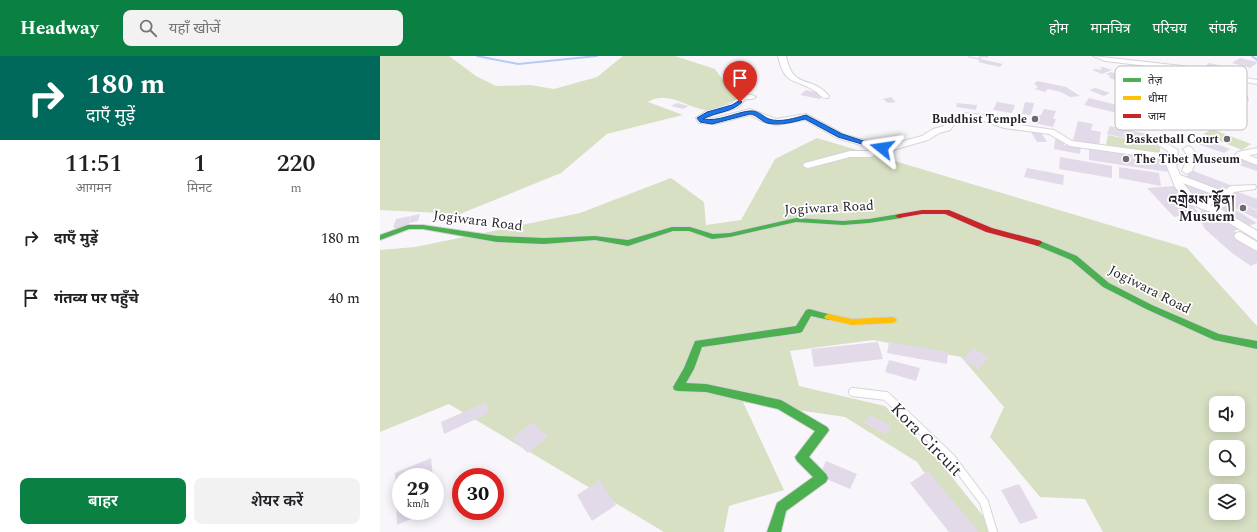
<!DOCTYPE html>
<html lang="hi">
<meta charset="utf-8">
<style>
:root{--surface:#fff;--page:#f2f2f2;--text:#202124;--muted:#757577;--accent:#0b8043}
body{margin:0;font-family:Spectral,"Noto Sans Devanagari","Noto Serif Tibetan",serif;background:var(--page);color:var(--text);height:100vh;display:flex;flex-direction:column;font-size:15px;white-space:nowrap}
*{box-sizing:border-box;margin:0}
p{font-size:13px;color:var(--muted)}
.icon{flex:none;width:22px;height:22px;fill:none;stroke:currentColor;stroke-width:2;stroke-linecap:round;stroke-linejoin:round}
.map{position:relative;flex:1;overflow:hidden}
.panel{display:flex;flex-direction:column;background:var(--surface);width:380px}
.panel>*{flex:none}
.guide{background:#00695c;color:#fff;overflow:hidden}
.controls{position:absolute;left:829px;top:340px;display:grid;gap:8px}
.controls a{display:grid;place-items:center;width:36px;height:36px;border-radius:8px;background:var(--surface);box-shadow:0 2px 10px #0003;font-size:20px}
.speed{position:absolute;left:12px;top:412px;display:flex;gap:8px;font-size:20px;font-weight:700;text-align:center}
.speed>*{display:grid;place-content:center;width:52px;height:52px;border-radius:50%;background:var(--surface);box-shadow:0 2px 10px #0003;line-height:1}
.speed small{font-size:10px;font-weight:400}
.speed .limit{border:6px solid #d22;background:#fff;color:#111}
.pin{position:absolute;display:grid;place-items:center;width:34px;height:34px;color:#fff;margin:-41px -17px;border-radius:50% 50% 50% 0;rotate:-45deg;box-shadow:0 0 4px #0007}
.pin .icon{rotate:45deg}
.me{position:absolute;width:44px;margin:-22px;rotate:285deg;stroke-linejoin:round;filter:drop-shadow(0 0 3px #0008)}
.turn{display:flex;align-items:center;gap:14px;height:84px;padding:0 20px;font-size:18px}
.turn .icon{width:52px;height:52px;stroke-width:2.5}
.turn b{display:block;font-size:28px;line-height:34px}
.eta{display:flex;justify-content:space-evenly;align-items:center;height:68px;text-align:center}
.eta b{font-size:24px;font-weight:600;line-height:28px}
.button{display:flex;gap:8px;margin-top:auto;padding:8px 20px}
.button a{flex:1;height:46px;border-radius:8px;background:var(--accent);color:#fff;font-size:16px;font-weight:600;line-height:46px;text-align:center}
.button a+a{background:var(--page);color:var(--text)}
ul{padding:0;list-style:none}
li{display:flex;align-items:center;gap:12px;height:60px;padding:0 20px}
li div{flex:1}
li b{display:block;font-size:15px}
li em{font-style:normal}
header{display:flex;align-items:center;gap:24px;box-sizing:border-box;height:56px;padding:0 20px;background:var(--accent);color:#fff}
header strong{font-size:19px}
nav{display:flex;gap:22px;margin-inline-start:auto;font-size:14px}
.search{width:280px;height:36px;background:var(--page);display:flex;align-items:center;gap:10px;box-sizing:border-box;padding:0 14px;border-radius:8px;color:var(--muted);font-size:15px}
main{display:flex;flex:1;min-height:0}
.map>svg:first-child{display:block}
.green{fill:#d7e0c3;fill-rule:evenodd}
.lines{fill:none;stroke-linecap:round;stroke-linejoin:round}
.stream{stroke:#b6caf5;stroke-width:2}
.building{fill:#e2dae8}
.lane-casing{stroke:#d7d3da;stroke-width:10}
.street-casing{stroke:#d7d3da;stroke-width:2}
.fast-casing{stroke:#d7d3da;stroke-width:2}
.slow-casing{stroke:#d7d3da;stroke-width:2}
.jam-casing{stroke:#d7d3da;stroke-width:2}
.lane{stroke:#fefefe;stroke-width:8}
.street{fill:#fefefe;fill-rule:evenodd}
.fast{fill:#4caf50;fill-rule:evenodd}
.slow{fill:#ffc107;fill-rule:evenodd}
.jam{fill:#c62828;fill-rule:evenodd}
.route{fill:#1a73e8;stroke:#114b97}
.poi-dot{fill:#6f6a72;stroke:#fff;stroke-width:1.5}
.labels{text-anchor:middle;stroke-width:3.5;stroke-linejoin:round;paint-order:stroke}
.far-poi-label{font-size:12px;font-weight:bold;fill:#251f29;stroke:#fff;text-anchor:end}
.poi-label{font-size:14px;font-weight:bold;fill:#251f29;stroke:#fff;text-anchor:end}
.street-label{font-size:14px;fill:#251f29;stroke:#fff}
.near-street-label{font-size:17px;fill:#251f29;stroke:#fff}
.key{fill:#fff;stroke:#bebcbf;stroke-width:1}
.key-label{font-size:11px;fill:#251f29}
</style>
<header>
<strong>Headway</strong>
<div class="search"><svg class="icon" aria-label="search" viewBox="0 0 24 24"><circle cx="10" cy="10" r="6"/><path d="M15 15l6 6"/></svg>यहाँ खोजें</div>
<nav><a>होम</a><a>मानचित्र</a><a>परिचय</a><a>संपर्क</a></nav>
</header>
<main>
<section class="panel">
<div class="guide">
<div class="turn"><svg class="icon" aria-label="right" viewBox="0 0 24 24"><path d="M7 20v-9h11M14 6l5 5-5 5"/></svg><div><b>180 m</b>दाएँ मुड़ें</div></div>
</div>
<div class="eta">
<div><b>11:51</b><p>आगमन</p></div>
<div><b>1</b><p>मिनट</p></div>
<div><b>220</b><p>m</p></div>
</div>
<ul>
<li><svg class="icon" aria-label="right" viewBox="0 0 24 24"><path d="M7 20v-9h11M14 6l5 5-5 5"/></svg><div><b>दाएँ मुड़ें</b></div><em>180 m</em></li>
<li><svg class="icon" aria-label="arrive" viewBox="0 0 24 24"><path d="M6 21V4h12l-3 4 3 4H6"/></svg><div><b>गंतव्य पर पहुँचे</b></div><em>40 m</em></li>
</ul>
<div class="button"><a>बाहर</a><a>शेयर करें</a></div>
</section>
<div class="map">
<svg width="877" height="476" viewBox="0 0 877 476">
<rect width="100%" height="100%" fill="#f9f6fb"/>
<g class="green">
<path d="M0,0H69L96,20L116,30L150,29L174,33L217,21L243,0H295L335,13L357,44C350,46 331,55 325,54C306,51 287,34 268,46L303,59L227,78L181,117L80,158L0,154Z"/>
<polygon points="832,73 871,88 862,94 823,78"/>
<polygon points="728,79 780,90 780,99 726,89"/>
<path d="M437,82L807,192L877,270V476H723L705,443L660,441L610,381L624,351L581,301L493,284L410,295L419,330L505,350L559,405L616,476H585L537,406L465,361L363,346L404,434L349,450L344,476H284L69,348L0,376V194L35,191L200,157L291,122L324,146L326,169L361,164L395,103ZM836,347H858V369H836ZM836,391H858V413H836ZM836,435H858V457H836Z"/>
</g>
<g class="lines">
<g class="stream">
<polyline points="97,0 138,8 217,0"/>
<polyline points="872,0 877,4"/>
</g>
</g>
<g class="building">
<polygon points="588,0 598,2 600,0 609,0 607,2 602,1 600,4 587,1"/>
<polygon points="860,2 877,6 877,7 870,12 852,7"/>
<polygon points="601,3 623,8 620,11 598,6"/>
<polygon points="828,7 844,10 841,17 824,14"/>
<polygon points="723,11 732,14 722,18 712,14 716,13 720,14 722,13 719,12"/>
<polygon points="731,16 745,22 739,23 741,23 737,25 728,21 731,20 726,18"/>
<polygon points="657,25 686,31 700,40 690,41 681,36 668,33 665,36 655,33 658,31 654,28"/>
<polygon points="715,32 730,37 724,40 709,34"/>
<polygon points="426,34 445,38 440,43 420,39"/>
<polygon points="849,37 868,40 869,45 849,41"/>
<polygon points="511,41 516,46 508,47 503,43"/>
<polygon points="709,42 745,51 741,58 704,49"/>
<polygon points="617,46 635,49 632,57 613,54"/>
<polygon points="645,46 654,47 651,59 642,58"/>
<polygon points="297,47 309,50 303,53 291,50"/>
<polygon points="577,47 597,49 596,54 576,51"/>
<polygon points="664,53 676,55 673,63 676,63 673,71 655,67 659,59 661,59"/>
<polygon points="698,65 713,68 711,74 721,76 719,89 693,84"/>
<polygon points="730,70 782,81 781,90 727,78"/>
<polygon points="651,76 661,76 667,86 657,86"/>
<polygon points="821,82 850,93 844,97 815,87"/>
<polygon points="675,83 685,85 684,89 701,91 700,98 674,93"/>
<polygon points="709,91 785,103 788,116 709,104"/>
<polygon points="680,101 732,110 732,122 679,113"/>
<polygon points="855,101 877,108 877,115 850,106"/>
<polygon points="739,111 779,117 781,130 739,122"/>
<polygon points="647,112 684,119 683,129 644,121"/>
<polygon points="811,114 853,130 843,137 806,122"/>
<polygon points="804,123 840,138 818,148 801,126"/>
<polygon points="795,130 819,157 794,161 767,132"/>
<polygon points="853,134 877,143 877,154 860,147 877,155 877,163 849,149 857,145 846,140"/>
<polygon points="848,149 877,167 865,171 836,153"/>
<polygon points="822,151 862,172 854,175 860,180 870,177 877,182 877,207 871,210 852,197 825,173 818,161 821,156"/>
<polygon points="40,158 38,165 29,167 31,160"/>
<polygon points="30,160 29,168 16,173 13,171 16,163"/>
<polygon points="498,286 503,303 434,311 431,293"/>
<polygon points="509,286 568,296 567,308 507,297"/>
<polygon points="593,292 609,301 599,313 583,304"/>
<polygon points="509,304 540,312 536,325 505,316"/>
<polygon points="106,346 109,357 64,378 61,366"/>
<polygon points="490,359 511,370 506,379 484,367"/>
<polygon points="152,366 168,381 148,397 132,382"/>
<polygon points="51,402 53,421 21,421 21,455 49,455 17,469 15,417"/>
<polygon points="446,405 477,418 470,433 439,420"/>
<polygon points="548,415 599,476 569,476 530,427"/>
<polygon points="220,424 236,449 212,465 197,439"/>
<polygon points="639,428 658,462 640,468 621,434"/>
</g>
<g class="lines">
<g class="lane-casing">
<polyline id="lane" points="473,336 506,340 571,402 604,446 613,476"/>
</g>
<g class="street-casing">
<g id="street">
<path d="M398,0H406C413,35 431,18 449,40L448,42C441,43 440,38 435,35C414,21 405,31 398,0Z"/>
<polygon points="713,0 802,10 877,24 877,28 802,14 725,5"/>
<path d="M361,39H372L376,41L372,43H366L357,52L332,59L325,63L335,62L370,53L396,63L426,58L463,78L502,89L512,88L542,80L553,73L564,70L568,61L579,60L584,57L602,59L625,67L674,74L692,85L788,98V95L778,89L781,79H787L789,81L788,88L798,94L797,101L801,106L796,109L800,119L843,135L851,130L875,129L876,131L875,133L854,136L848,141L830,149L839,152L877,175V184L831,156L809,148L795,131L784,103L690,90L669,78L624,72L601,64L586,63L582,66H575L574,69L570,74L559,77L548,84L513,94L504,95L490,101H470L428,112L425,111L423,109L425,107L470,95H488L494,93L457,82L425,64L396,69L384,66L370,59L335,68L319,67L316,62L326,55L351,48ZM803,127L835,139L820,145L817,144Z"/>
<polygon points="808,90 811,91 818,100 812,115 807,118 802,115 808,100 803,93"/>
<polygon points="877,92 877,98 869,99 877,103 877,109 857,101 855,99 858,96"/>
<polygon points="860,176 877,186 877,195 856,183 854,180 856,177"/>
</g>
</g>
<g class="fast-casing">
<g id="fast">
<polygon points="519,158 523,160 522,162 489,167 463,169 416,166 350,181 332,183 309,175 293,175 248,190 215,184 164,188 117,186 43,173 29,173 0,184 0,179 28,169 43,169 117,180 164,182 215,180 248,184 292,171 310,171 333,178 350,177 416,162 463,165 489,163"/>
<polygon points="658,184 697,200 729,227 772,249 839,278 877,285 877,293 834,284 766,253 723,231 691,204 655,189 654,187 655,185"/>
<polygon points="429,253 452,259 454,261 452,263 449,264 431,260 422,276 419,277 322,291 314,313 306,327 326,328 401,344 447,371 449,374 447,377 429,401 446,418 448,422 446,426 406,455 401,476 387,476 397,447 433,421 417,405 415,401 435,375 398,353 326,336 298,335 294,334 293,331 304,312 315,285 416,270 426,254"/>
</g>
</g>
<g class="slow-casing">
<polygon id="slow" points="449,258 472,263 512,261 515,262 517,264 515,266 512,267 472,269 446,263 444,261 446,259"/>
</g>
<g class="jam-casing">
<polygon id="jam" points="542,154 569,154 612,172 661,185 662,187 658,190 606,176 565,158 542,158 519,162 515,160 519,158"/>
</g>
<use href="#lane" class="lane"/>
<use href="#street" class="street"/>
<use href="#fast" class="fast"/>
<use href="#slow" class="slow"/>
<use href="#jam" class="jam"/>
</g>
<path class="route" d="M360,44L362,46C353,56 336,56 323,63C338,66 354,57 369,55C378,54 382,60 389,63C400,67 415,62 426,59L462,78L505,92L502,94L458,81L425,63C413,66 400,70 387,67C381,65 377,59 370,58L332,68L320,66L317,62L327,56L352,49Z"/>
<g class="poi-dot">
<circle cx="655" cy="63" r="4"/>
<circle cx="847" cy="83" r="4"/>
<circle cx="746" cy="103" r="4"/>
<circle cx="863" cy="152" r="4"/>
</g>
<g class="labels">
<g class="far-poi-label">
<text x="647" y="67">Buddhist Temple</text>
<text x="839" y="87">Basketball Court</text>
<text x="754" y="107" text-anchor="start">The Tibet Museum</text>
</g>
<g class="poi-label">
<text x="855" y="149">འགྲེམས་སྟོན།<tspan x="855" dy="16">Musuem</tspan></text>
</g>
<g class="street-label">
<text transform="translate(449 151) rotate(-3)" y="5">Jogiwara Road</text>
<text transform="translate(98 164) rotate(7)" y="5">Jogiwara Road</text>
<text transform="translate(770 233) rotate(27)" y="5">Jogiwara Road</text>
</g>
<g class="near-street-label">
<text transform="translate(547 383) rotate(46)" y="6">Kora Circuit</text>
</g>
</g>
<rect x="735" y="10" width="132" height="64" rx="6" class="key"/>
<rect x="743" y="22" width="18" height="4" fill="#4caf50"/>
<rect x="743" y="40" width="18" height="4" fill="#ffc107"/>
<rect x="743" y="58" width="18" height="4" fill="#c62828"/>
<g class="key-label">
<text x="768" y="28">तेज़</text>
<text x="768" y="46">धीमा</text>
<text x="768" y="64">जाम</text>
</g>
</svg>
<div class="controls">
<a><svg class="icon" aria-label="sound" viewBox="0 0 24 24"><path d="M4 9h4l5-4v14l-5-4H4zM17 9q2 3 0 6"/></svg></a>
<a><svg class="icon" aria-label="search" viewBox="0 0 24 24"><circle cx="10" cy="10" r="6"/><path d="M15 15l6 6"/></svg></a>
<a><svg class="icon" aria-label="layers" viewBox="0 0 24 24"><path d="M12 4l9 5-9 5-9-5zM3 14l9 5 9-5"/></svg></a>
</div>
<div class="speed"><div>29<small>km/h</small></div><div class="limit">30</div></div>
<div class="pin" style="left:360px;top:46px;background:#d93025"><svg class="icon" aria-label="arrive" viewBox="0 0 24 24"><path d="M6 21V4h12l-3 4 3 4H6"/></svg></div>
<svg class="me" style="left:502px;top:92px" viewBox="-20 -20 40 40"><path d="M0-17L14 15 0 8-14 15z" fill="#1a73e8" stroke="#fff" stroke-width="4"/></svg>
</div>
</main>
